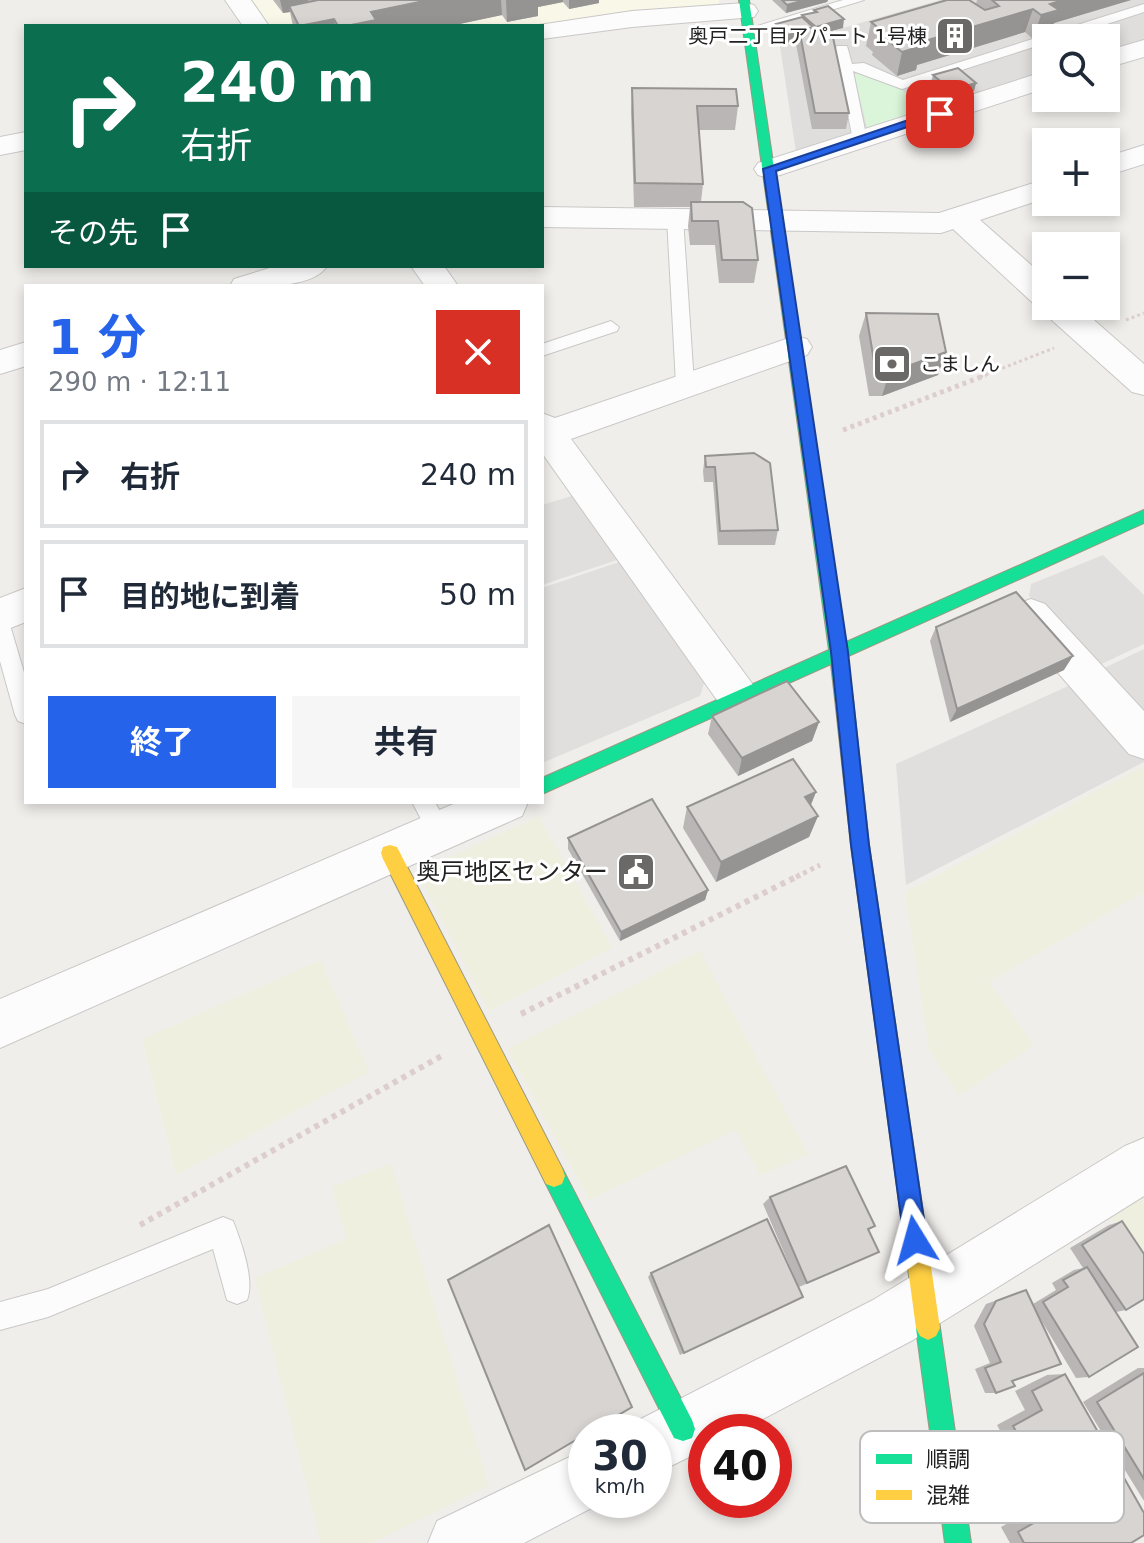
<!DOCTYPE html>
<html lang="ja">
<meta charset="utf-8">
<style>
:root{--surface:#fff;--page:#f6f6f7;--text:#1f2937;--muted:#747a83;--line:#e0e1e3;--accent:#2563eb}
body{margin:0;font-family:"DejaVu Sans","Noto Sans JP",sans-serif;background:var(--page);color:var(--text);height:100vh;display:flex;flex-direction:column;font-size:30px;white-space:nowrap}
*{box-sizing:border-box;margin:0}
p{font-size:26px;color:var(--muted)}
.icon{flex:none;width:44px;height:44px;fill:none;stroke:currentColor;stroke-width:2;stroke-linecap:round;stroke-linejoin:round}
.map{position:relative;flex:1;overflow:hidden}
.panel{position:absolute;left:24px;top:284px;width:520px;height:520px;display:flex;flex-direction:column;background:var(--surface);border-radius:0px;box-shadow:0 4px 12px #0003}
.panel>*{flex:none}
.guide{position:absolute;left:24px;top:24px;width:520px;height:244px;border-radius:0px;box-shadow:0 4px 12px #0003;background:#0b6e4f;color:#fff;overflow:hidden}
.tools{position:absolute;left:1032px;top:24px;display:grid;gap:16px}
.tools a{display:grid;place-items:center;width:88px;height:88px;border-radius:0px;background:var(--surface);box-shadow:0 4px 12px #0003;font-size:40px}
.speed{position:absolute;left:568px;top:1414px;display:flex;gap:16px;font-size:40px;font-weight:700;text-align:center}
.speed>*{display:grid;place-content:center;width:104px;height:104px;border-radius:50%;background:var(--surface);box-shadow:0 4px 12px #0003;line-height:1}
.speed small{font-size:20px;font-weight:400}
.speed .limit{border:12px solid #d22;background:#fff;color:#111}
.pin{position:absolute;display:grid;place-items:center;width:68px;height:68px;color:#fff;margin:-34px;border-radius:16px;box-shadow:0 4px 12px #0006}
.me{position:absolute;width:88px;margin:-44px;rotate:352deg;stroke-linejoin:round;filter:drop-shadow(0 0 6px #0008)}
.turn{display:flex;align-items:center;gap:28px;height:168px;padding:0 24px;font-size:36px}
.turn .icon{width:104px;height:104px;stroke-width:2.5}
.turn b{display:block;font-size:56px;line-height:68px}
.then{display:flex;align-items:center;height:76px;padding:0 24px;background:#0003;gap:16px;font-size:30px}
.round{display:grid;place-items:center;flex:none;width:84px;height:84px;border-radius:0px;background:var(--page)}
.overview{display:flex;align-items:center;justify-content:space-between;height:136px;padding:0 24px}
h1{font-size:48px;font-weight:700;line-height:60px;color:var(--accent)}
.button{display:flex;gap:16px;margin-top:auto;padding:16px 24px}
.button a{flex:1;height:92px;border-radius:0px;background:var(--accent);color:#fff;font-size:32px;font-weight:700;line-height:92px;text-align:center}
.button a+a{background:var(--page);color:var(--text)}
ul{padding:0;list-style:none}
li{display:flex;align-items:center;gap:24px;height:108px;margin:0 16px 12px;padding:0 8px;border:4px solid var(--line);border-radius:0px}
li div{flex:1}
li b{display:block;font-size:30px}
li em{font-style:normal}
.map>svg:first-child{display:block}
.residential{fill:#dfdedc}
.education{fill:#f8f7e8}
.farmland{fill:#efefdf}
.park{fill:#daf5da}
.parking{fill:#e0dfde}
.lines{fill:none;stroke-linecap:round;stroke-linejoin:round}
.lane-casing{stroke:#c9c8c7;stroke-width:2}
.street-casing{stroke:#c9c8c7;stroke-width:2}
.fast-casing{stroke:#999a82;stroke-width:2}
.slow-casing{stroke:#999a82;stroke-width:2}
.path-far2{stroke:#dccecd;stroke-width:3;stroke-dasharray:3 3;stroke-linecap:butt}
.path-far1{stroke:#dccecd;stroke-width:5;stroke-dasharray:4 4;stroke-linecap:butt}
.path{stroke:#dccecd;stroke-width:6;stroke-dasharray:5 5;stroke-linecap:butt}
.lane{fill:#fdfcfc;fill-rule:evenodd}
.street{fill:#fdfcfc;fill-rule:evenodd}
.fast{fill:#16e098;fill-rule:evenodd}
.slow{fill:#ffcf43;fill-rule:evenodd}
.wall{fill:#b9b6b5}
.shaded-wall{fill:#969493}
.building{fill:#d7d4d2;stroke:#969493;stroke-width:2}
.route{fill:#2563eb;stroke:#184099;stroke-width:2}
.labels{text-anchor:middle;stroke-width:6;stroke-linejoin:round;paint-order:stroke}
.far-poi-label{font-size:20px;fill:#222;stroke:#fff;text-anchor:end}
.poi-label{font-size:24px;fill:#222;stroke:#fff;text-anchor:end}
.key{fill:#fff;stroke:#bdbdbd;stroke-width:2}
.key-label{font-size:22px;fill:#222}
</style>
<div class="map">
<svg width="1144" height="1543" viewBox="0 0 1144 1543">
<rect width="100%" height="100%" fill="#f0eeeb"/>
<polygon class="residential" points="940,0 1144,0 1144,40 1106,52 1106,38 1046,38 1046,72 796,152 780,46"/>
<polygon class="education" points="250,0 719,0 719,3 710,8 542,26 268,26"/>
<g class="farmland">
<polygon points="1144,766 1144,892 989,982 1034,1045 959,1096 929,1049 905,892"/>
<polygon points="539,816 612,948 489,1011 417,872"/>
<polygon points="700,951 808,1154 760,1176 736,1130 589,1200 507,1049"/>
<polygon points="321,960 369,1072 176,1175 142,1039"/>
<polygon points="391,1163 489,1485 372,1543 321,1543 255,1278 346,1239 332,1187"/>
<polygon points="1144,1193 1144,1262 1109,1215"/>
</g>
<polygon class="park" points="863,72 937,107 867,128 854,74"/>
<g class="parking">
<polygon points="575,495 620,559 542,585 542,505"/>
<polygon points="1103,555 1144,595 1144,644 1095,667 1029,596 1031,584"/>
<polygon points="622,561 705,680 700,696 542,763 542,588"/>
<polygon points="1144,649 1144,720 1098,671"/>
<polygon points="1077,682 1144,757 1144,762 906,885 896,764"/>
</g>
<g class="lines">
<g class="lane-casing">
<g id="lane">
<polygon points="843,0 864,0 753,34 741,31"/>
<polygon points="1144,4 1144,12 1064,38 1046,38 1046,43 902,89 853,71 867,140 860,144 853,140 835,49 837,46 847,46 852,64 864,63 903,80"/>
<polygon points="675,213 683,218 694,384 685,390 676,384 667,218"/>
<polygon points="611,321 619,327 617,331 542,356 542,344"/>
<polygon points="0,617 7,619 10,625 26,679 26,724 18,721 15,715 0,661"/>
<polygon points="412,802 435,802 450,831 447,838 439,841 431,838"/>
<path d="M223,1217L233,1221C241,1241 255,1280 247,1300L237,1304L227,1300L213,1249L48,1317L0,1330V1302L48,1289Z"/>
</g>
</g>
<g class="street-casing">
<g id="street">
<polygon points="225,0 251,0 269,26 243,26"/>
<polygon points="745,3 754,5 758,11 754,17 632,27 542,39 542,26 532,26 632,11"/>
<polygon points="1144,40 1144,57 1106,68 1106,51"/>
<polygon points="1046,71 1046,88 780,175 769,178 758,175 754,169 758,163"/>
<polygon points="26,132 26,150 0,155 0,137"/>
<polygon points="1144,145 1144,164 1106,176 1106,157"/>
<polygon points="1046,179 1046,198 980,220 1046,278 1046,306 1078,306 1144,364 1144,395 1132,392 1045,314 1041,305 1034,304 953,229 941,233 542,227 542,207 939,213"/>
<path d="M276,266H327C312,290 255,286 230,286L234,279Z"/>
<polygon points="411,266 444,266 458,286 425,286"/>
<polygon points="795,336 807,339 812,347 807,355 571,439 754,686 760,698 754,710 739,716 724,710 542,453 542,413 555,418"/>
<polygon points="26,342 26,366 0,374 0,350"/>
<polygon points="26,588 26,622 0,632 0,598"/>
<polygon points="1031,599 1045,604 1144,711 1144,759 1129,754 1017,626 1011,615 1017,604"/>
<polygon points="458,802 528,802 522,816 0,1048 0,999"/>
<polygon points="1144,1138 1144,1196 913,1340 738,1432 706,1432 706,1449 654,1474 654,1432 629,1432 633,1423 873,1300 1125,1146"/>
<polygon points="586,1449 586,1500 607,1500 524,1543 428,1543 437,1521"/>
</g>
</g>
<g class="fast-casing">
<g id="fast">
<polygon points="739,0 749,0 844,643 1144,510 1144,523 846,657 853,699 850,704 838,704 835,699 831,664 542,794 542,778 829,650"/>
<polygon points="554,1165 562,1168 692,1420 695,1429 692,1438 683,1441 674,1438 546,1184 543,1176 546,1168"/>
<polygon points="928,1316 936,1320 940,1328 971,1543 945,1543 916,1328 920,1320"/>
</g>
</g>
<g class="slow-casing">
<g id="slow">
<polygon points="844,692 850,694 853,699 869,845 940,1328 936,1336 928,1340 920,1336 916,1328 851,845 835,699 838,694"/>
<polygon points="390,845 397,847 562,1168 565,1176 562,1184 554,1187 546,1184 383,859 381,853 383,847"/>
</g>
</g>
<g class="path-far2">
<polyline points="1126,320 1144,313"/>
<polyline points="980,377 1054,348"/>
</g>
<g class="path-far1">
<polyline points="843,430 986,375"/>
<polyline points="796,877 820,865"/>
</g>
<g class="path">
<polyline points="521,1014 800,875"/>
<polyline points="140,1225 445,1054"/>
</g>
<use href="#lane" class="lane"/>
<use href="#street" class="street"/>
<use href="#fast" class="fast"/>
<use href="#slow" class="slow"/>
</g>
<g class="wall">
<polygon points="273,0 599,0 599,3 569,9 563,2 538,7 538,16 507,22 502,15 450,26 293,26 290,12 283,13"/>
<polygon points="772,0 828,0 827,2 786,13"/>
<polygon points="977,0 1131,0 1054,23 1051,33 1033,39 1025,32 917,65 916,70 897,76 872,55 873,52 866,46 871,22 976,4"/>
<polygon points="814,10 843,28 831,31 849,113 846,129 812,129 796,44 797,40 787,43 775,32 776,24 802,17 802,15 813,13"/>
<polygon points="933,75 976,83 974,91 949,99 931,83"/>
<polygon points="632,88 738,106 735,130 699,130 703,184 701,202 758,260 754,283 719,283 715,245 690,245 688,226 690,207 634,207 631,112"/>
<polygon points="866,313 938,375 882,396 869,396 859,336"/>
<polygon points="705,456 778,530 775,545 718,545 713,482 704,482 703,471"/>
<polygon points="936,627 1064,670 950,722 930,641"/>
<polygon points="712,716 819,722 812,741 738,776 708,734"/>
<polygon points="816,792 811,805 818,816 809,837 716,882 683,828 687,807"/>
<polygon points="568,838 708,890 705,900 620,941 568,849"/>
<polygon points="770,1197 875,1226 869,1230 869,1257 799,1287 763,1204"/>
<polygon points="1122,1221 1126,1310 1116,1312 1089,1377 1076,1378 1038,1315 1012,1381 996,1393 985,1393 975,1369 990,1363 974,1326 986,1304 1026,1290 1033,1304 1056,1290 1052,1283 1074,1270 1083,1268 1070,1248 1109,1225"/>
<polygon points="651,1273 684,1353 680,1355 648,1277"/>
<polygon points="1138,1368 1144,1368 1144,1501 1083,1402"/>
<polygon points="1065,1374 1131,1543 1010,1543 1001,1527 1040,1505 997,1425 1025,1410 1015,1391 1047,1375"/>
</g>
<g class="shaded-wall">
<polygon points="280,0 308,0 310,7 289,6 290,12 283,13"/>
<polygon points="429,0 501,0 502,15 450,26 346,26 371,12"/>
<polygon points="506,0 563,0 563,2 538,7 538,16 507,22"/>
<polygon points="569,0 599,0 599,3 569,9"/>
<polygon points="805,0 828,0 827,2 786,13 787,5"/>
<polygon points="1063,0 1131,0 1054,23 1051,33 1033,39 1041,15 1050,4"/>
<polygon points="1033,9 1025,32 917,65 916,70 897,76 902,52 918,43"/>
<polygon points="334,19 335,26 299,26"/>
<polygon points="844,19 843,28 815,35 816,27"/>
<polygon points="798,32 797,40 787,43 788,35"/>
<polygon points="976,83 974,91 949,99 951,90"/>
<polygon points="946,352 938,375 882,396 889,373"/>
<polygon points="1073,656 1064,670 950,722 957,709"/>
<polygon points="819,722 812,741 738,776 742,758"/>
<polygon points="816,792 807,814 805,797"/>
<polygon points="818,816 809,837 716,882 721,862"/>
<polygon points="708,890 705,900 620,941 621,932"/>
</g>
<g class="building">
<polygon points="318,0 429,0 371,12 376,20 346,26 338,26 334,19 299,26 289,6"/>
<polygon points="782,0 805,0 787,5"/>
<polygon points="947,0 969,0 985,10 999,6 992,0 1063,0 1050,4 1059,10 1041,15 1033,9 918,43 922,46 902,52 877,32 882,31 871,22"/>
<polygon points="828,6 844,19 816,27 802,15 817,12 814,10"/>
<polygon points="802,17 814,28 799,28 798,32 788,35 776,24"/>
<polygon points="799,28 831,28 849,113 815,113"/>
<polygon points="958,68 976,83 951,90 933,75"/>
<polygon points="632,88 736,89 738,106 697,106 703,184 635,183"/>
<polygon points="691,202 743,202 752,208 758,260 722,260 718,221 692,221"/>
<polygon points="866,313 938,314 946,352 889,373 876,373"/>
<polygon points="754,453 770,463 778,530 720,531 715,467 706,467 705,456"/>
<polygon points="1016,592 1073,656 957,709 936,627"/>
<polygon points="787,681 819,722 742,758 712,716"/>
<polygon points="793,759 816,792 805,797 818,816 721,862 687,807"/>
<polygon points="652,799 708,890 621,932 568,838"/>
<polygon points="846,1166 875,1226 868,1229 879,1252 807,1283 770,1197"/>
<polygon points="767,1219 803,1297 684,1353 651,1273"/>
<polygon points="1122,1221 1144,1254 1144,1299 1126,1310 1082,1245"/>
<polygon points="549,1225 632,1407 589,1432 586,1432 586,1434 525,1470 448,1280"/>
<polygon points="1087,1267 1138,1347 1089,1377 1043,1302 1068,1287 1063,1280"/>
<polygon points="1026,1290 1061,1364 1012,1381 1015,1386 996,1393 985,1368 1001,1362 984,1324 996,1301"/>
<polygon points="1144,1373 1144,1479 1097,1402"/>
<polygon points="1065,1374 1144,1513 1144,1535 1131,1543 1024,1543 1018,1532 1058,1509 1013,1426 1042,1410 1032,1391"/>
</g>
<polygon class="route" points="935,111 946,114 776,171 848,652 869,845 927,1240 923,1248 915,1251 907,1248 904,1240 851,845 831,652 763,169"/>
<defs>
<g id="building-square" transform="scale(2)"><rect x="-9" y="-9" width="18" height="18" rx="4" fill="#6a6968" stroke="#fff"/><path d="M-4-6H4V6H1V3H-1V6H-4ZM-2.5-4.3h1.7v1.8h-1.7ZM.8-4.3h1.7v1.8H.8ZM-2.5-1h1.7V.8h-1.7ZM.8-1h1.7V.8H.8Z" fill="#fff"/></g>
<g id="bank-square" transform="scale(2)"><rect x="-9" y="-9" width="18" height="18" rx="4" fill="#6a6968" stroke="#fff"/><path d="M-6-4H6V4H-6ZM0-2.3a2.3 2.3 0 1 0 0 4.6a2.3 2.3 0 1 0 0-4.6Z" fill="#fff"/></g>
<g id="civic-square" transform="scale(2)"><rect x="-9" y="-9" width="18" height="18" rx="4" fill="#6a6968" stroke="#fff"/><path d="M-.6-6.5H3V-4.5H.6V-3L4-1V1h2V6H-6V1h2V-1L-.6-3ZM-1.2 2.5V6h2.4V2.5Z" fill="#fff"/></g>
</defs>
<g fill-rule="evenodd">
<use href="#building-square" x="955" y="36"/>
<use href="#bank-square" x="892" y="364"/>
<use href="#civic-square" x="636" y="872"/>
</g>
<g class="labels">
<g class="far-poi-label">
<text x="927" y="43">奥戸二丁目アパート 1号棟</text>
<text x="920" y="371" text-anchor="start">こましん</text>
</g>
<g class="poi-label">
<text x="608" y="880">奥戸地区センター</text>
</g>
</g>
<rect x="860" y="1431" width="264" height="92" rx="12" class="key"/>
<rect x="876" y="1454" width="36" height="10" fill="#16e098"/>
<rect x="876" y="1490" width="36" height="10" fill="#ffcf43"/>
<g class="key-label">
<text x="926" y="1467">順調</text>
<text x="926" y="1503">混雑</text>
</g>
</svg>
<div class="tools">
<a><svg class="icon" aria-label="search" viewBox="0 0 24 24"><circle cx="10" cy="10" r="6"/><path d="M15 15l6 6"/></svg></a>
<a>+</a>
<a>−</a>
</div>
<div class="speed"><div>30<small>km/h</small></div><div class="limit">40</div></div>
<div class="pin" style="left:940px;top:114px;background:#d93025"><svg class="icon" aria-label="arrive" viewBox="0 0 24 24"><path d="M6 21V4h12l-3 4 3 4H6"/></svg></div>
<svg class="me" style="left:915px;top:1240px" viewBox="-20 -20 40 40"><path d="M0-17L14 15 0 8-14 15z" fill="#2563eb" stroke="#fff" stroke-width="4"/></svg>
<div class="guide">
<div class="turn"><svg class="icon" aria-label="right" viewBox="0 0 24 24"><path d="M7 20v-9h11M14 6l5 5-5 5"/></svg><div><b>240 m</b>右折</div></div>
<div class="then">その先<svg class="icon" aria-label="arrive" viewBox="0 0 24 24"><path d="M6 21V4h12l-3 4 3 4H6"/></svg></div>
</div>
<section class="panel">
<div class="overview"><div><h1>1 分</h1><p>290 m · 12:11</p></div><a class="round" style="background:#d93025;color:#fff"><svg class="icon" aria-label="close" viewBox="0 0 24 24"><path d="M6 6l12 12M18 6L6 18"/></svg></a></div>
<ul>
<li><svg class="icon" aria-label="right" viewBox="0 0 24 24"><path d="M7 20v-9h11M14 6l5 5-5 5"/></svg><div><b>右折</b></div><em>240 m</em></li>
<li><svg class="icon" aria-label="arrive" viewBox="0 0 24 24"><path d="M6 21V4h12l-3 4 3 4H6"/></svg><div><b>目的地に到着</b></div><em>50 m</em></li>
</ul>
<div class="button"><a>終了</a><a>共有</a></div>
</section>
</div>
